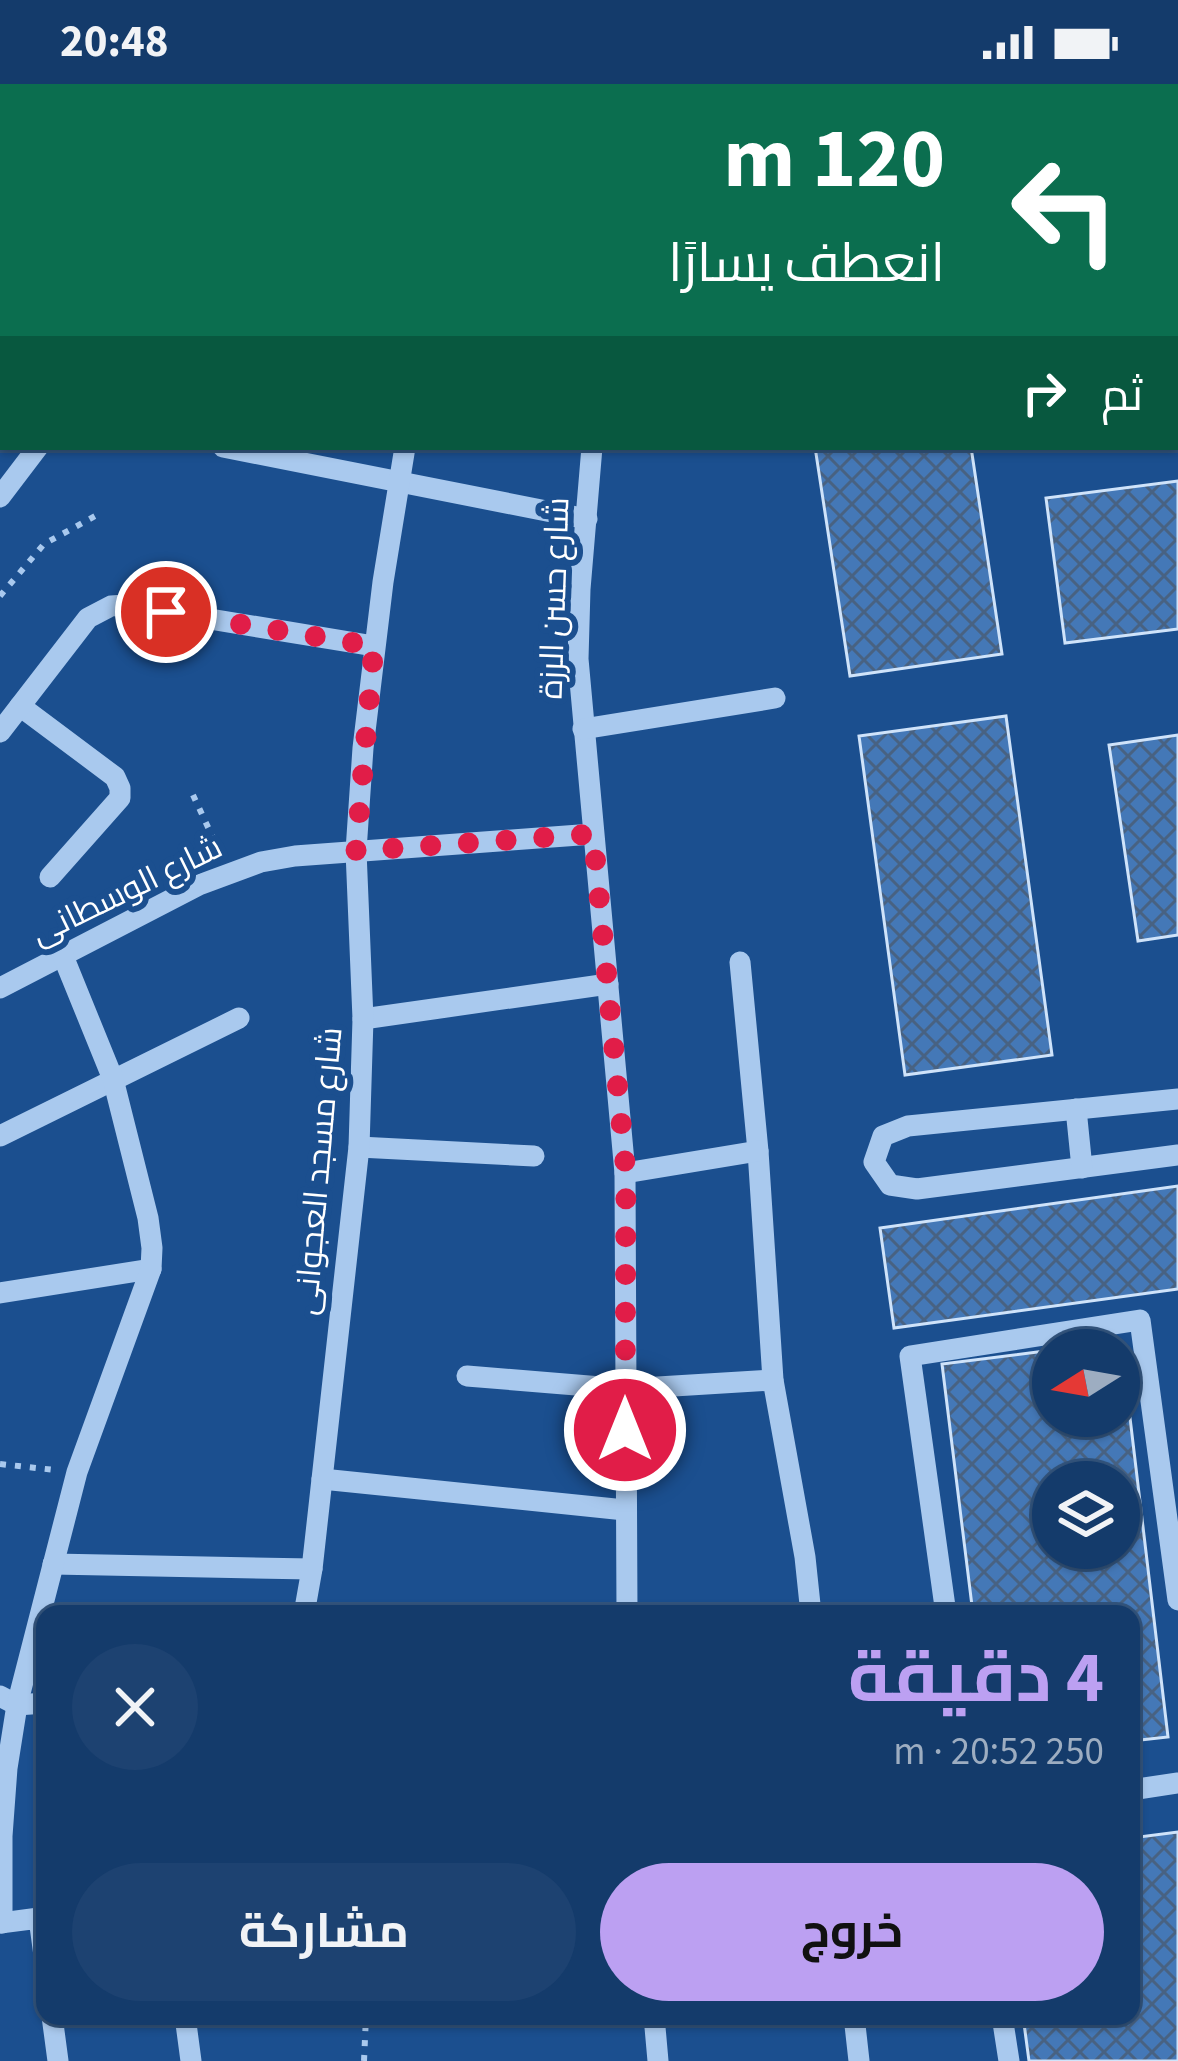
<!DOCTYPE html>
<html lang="ar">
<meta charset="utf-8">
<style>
:root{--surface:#143b6b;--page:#1d4271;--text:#f1f3f6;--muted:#9dadc1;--line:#33557e;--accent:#bca0f2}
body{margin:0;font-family:"Source Sans 3",Cairo,sans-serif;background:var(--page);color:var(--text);direction:rtl;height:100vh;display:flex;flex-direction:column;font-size:45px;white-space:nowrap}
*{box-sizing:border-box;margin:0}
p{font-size:39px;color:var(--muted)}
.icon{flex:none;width:66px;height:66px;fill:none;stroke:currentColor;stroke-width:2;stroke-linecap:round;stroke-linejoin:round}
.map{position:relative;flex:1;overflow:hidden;direction:ltr}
.panel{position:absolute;left:36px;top:1521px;width:1104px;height:420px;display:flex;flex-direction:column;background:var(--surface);border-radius:24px;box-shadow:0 3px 9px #0004,0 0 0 3px var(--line);direction:rtl}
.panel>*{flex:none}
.banner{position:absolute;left:0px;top:0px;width:1179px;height:366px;box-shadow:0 3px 9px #0004,0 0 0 3px var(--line);direction:rtl;background:#0b6e4f;color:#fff;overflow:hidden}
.needle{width:78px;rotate:259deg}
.controls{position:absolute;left:1032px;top:1245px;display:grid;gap:24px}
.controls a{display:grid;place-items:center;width:108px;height:108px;border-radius:50%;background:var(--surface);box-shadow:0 3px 9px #0004,0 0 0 3px var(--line);font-size:60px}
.pin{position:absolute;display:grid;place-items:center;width:102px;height:102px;color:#fff;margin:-51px;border:6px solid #fff;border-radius:50%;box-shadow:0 3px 12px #0007}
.me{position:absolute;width:132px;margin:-66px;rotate:0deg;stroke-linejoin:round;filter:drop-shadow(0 0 9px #0008)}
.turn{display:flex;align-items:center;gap:42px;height:252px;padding:0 36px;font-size:54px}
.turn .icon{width:156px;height:156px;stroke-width:2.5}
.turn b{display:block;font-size:84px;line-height:102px}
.then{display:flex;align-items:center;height:114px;padding:0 36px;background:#0003;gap:24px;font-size:45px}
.round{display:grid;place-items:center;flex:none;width:126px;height:126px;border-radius:63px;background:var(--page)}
.summary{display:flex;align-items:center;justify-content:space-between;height:204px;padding:0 36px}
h1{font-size:72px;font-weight:700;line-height:90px;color:var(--accent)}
.cta{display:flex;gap:24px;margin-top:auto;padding:24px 36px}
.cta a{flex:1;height:138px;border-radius:72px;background:var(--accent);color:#111;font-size:48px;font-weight:700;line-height:138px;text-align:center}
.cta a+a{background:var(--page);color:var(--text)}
.status{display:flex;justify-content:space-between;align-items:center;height:84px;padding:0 60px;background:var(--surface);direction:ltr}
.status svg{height:33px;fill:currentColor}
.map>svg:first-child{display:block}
.building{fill:url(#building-cross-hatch);stroke:#cfe3fa;stroke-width:3;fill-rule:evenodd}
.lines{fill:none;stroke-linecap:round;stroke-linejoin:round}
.path{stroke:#a9c9ee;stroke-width:6;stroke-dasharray:6 9;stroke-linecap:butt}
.minor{stroke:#a9c9ee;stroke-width:21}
.major{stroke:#f0f6ff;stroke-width:30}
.route{stroke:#e11d48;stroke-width:21;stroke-dasharray:0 37.8}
.labels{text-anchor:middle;stroke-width:12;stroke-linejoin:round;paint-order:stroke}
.street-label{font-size:33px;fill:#fff;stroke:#1b4f8f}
</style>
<div class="status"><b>20:48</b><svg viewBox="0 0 49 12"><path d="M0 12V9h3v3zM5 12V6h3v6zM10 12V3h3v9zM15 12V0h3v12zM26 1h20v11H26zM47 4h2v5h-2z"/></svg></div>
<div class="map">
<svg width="1178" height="1977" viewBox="0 0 1178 1977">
<defs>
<pattern id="building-cross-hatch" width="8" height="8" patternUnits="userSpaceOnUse" patternTransform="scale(3)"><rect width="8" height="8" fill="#4478b7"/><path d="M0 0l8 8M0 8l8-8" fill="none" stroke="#486282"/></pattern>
</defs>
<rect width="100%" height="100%" fill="#1b4f8f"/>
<g class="building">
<polygon points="815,363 971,363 1002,570 850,592"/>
<polygon points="1178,397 1178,545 1065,559 1046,414"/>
<polygon points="1006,632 1052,971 905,991 859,652"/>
<polygon points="1178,651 1178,851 1138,857 1109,661"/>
<polygon points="1178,1102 1178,1205 894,1244 880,1144"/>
<path d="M1121,1258L1168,1653L1131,1657V1530H973L942,1280L1053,1266V1332H1119V1266H1057ZM1053,1398H1119V1464H1053Z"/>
<polygon points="1178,1748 1178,1977 1029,1977 1023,1932 1131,1932 1131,1754"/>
</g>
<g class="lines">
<g class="path">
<polyline points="0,512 44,460 97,431"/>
<polyline points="193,711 220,769"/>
<polyline points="0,1380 55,1386"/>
<polyline points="364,1977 366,1932"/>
</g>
<g class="minor">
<polyline points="589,0 589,3"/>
<polyline points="173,3 176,0"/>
<polyline points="254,3 254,0"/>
<polyline points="441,3 441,0"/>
<polyline points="0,143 3,141"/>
<polyline points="0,247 3,250"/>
<polyline points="223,363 587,435"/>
<polyline points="592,363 580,505 578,575 625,1089 627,1530"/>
<polyline points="0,413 38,363"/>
<polyline points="20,622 115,693 120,704 120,714 50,793"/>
<polyline points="583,645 775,614"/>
<polyline points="0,648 88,534 111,522 125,521 374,562"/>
<polyline points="740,878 758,1067 773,1296 805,1473 811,1530"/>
<polyline points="0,904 199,801 261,778 295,772 593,750"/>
<polyline points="363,935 608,900"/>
<polyline points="1178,1015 908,1042 883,1052 874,1078 890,1101 917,1105 1178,1071"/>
<polyline points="1076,1025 1082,1084"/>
<polyline points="0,1052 239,934"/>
<polyline points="359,1063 534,1072"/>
<polyline points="625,1089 758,1067"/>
<polyline points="0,1209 151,1185"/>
<polyline points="467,1292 625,1305 773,1296"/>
<polyline points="322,1395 625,1426"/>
<polyline points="53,1480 312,1485"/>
<polyline points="304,1530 312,1485 359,1063 363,935 356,767 363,664 383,498 405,363"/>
<polyline points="946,1530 910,1272 1140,1236 1178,1516"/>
<polyline points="0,1612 17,1621 45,1619"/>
<polyline points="1131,1706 1178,1699"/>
<polyline points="0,1839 39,1834 45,1879"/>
<polyline points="2,1839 2,1752 7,1684 17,1621 77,1388 151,1185 152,1164 148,1134 113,995 63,872"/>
<polyline points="52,1932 58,1977"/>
<polyline points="185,1932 191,1977"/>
<polyline points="654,1932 658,1977"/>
<polyline points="854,1932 859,1977"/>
<polyline points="1002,1932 1009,1977"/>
</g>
<g class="major">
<polyline points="962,0 968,3"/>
<polyline points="1069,0 1075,3"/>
<polyline points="1176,58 1178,59"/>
<polyline points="1176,115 1178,116"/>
</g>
</g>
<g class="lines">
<polyline class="route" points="166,528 374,562 356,767 593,750 626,1089 625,1346"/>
</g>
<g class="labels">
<g class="street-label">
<text transform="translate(553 514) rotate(-88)" y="12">شارع حسن الرزة</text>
<text transform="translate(126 805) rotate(-26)" y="12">شارع الوسطانى</text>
<text transform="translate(317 1087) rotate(-85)" y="12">شارع مسجد العجوانى</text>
</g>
</g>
</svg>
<div class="controls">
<a><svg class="needle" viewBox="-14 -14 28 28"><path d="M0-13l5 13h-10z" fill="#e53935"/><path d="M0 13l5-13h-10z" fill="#9dadc1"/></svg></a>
<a><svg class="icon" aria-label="layers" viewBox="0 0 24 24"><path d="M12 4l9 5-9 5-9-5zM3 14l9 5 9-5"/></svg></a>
</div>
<div class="pin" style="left:166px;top:528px;background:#d93025"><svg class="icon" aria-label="arrive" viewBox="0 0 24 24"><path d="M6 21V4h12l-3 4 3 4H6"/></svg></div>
<svg class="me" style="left:625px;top:1346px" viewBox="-20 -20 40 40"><circle r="17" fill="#e11d48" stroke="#fff" stroke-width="3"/><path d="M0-11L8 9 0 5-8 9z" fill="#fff"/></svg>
<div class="banner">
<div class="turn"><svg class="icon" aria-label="left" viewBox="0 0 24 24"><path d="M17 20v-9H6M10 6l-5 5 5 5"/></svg><div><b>120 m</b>انعطف يسارًا</div></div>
<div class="then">ثم<svg class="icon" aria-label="right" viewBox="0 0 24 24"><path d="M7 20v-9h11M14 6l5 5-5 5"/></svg></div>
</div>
<section class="panel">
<div class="summary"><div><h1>4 دقيقة</h1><p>250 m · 20:52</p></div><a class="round"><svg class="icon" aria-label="close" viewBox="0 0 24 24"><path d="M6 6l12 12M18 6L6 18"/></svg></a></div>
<div class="cta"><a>خروج</a><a>مشاركة</a></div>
</section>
</div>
